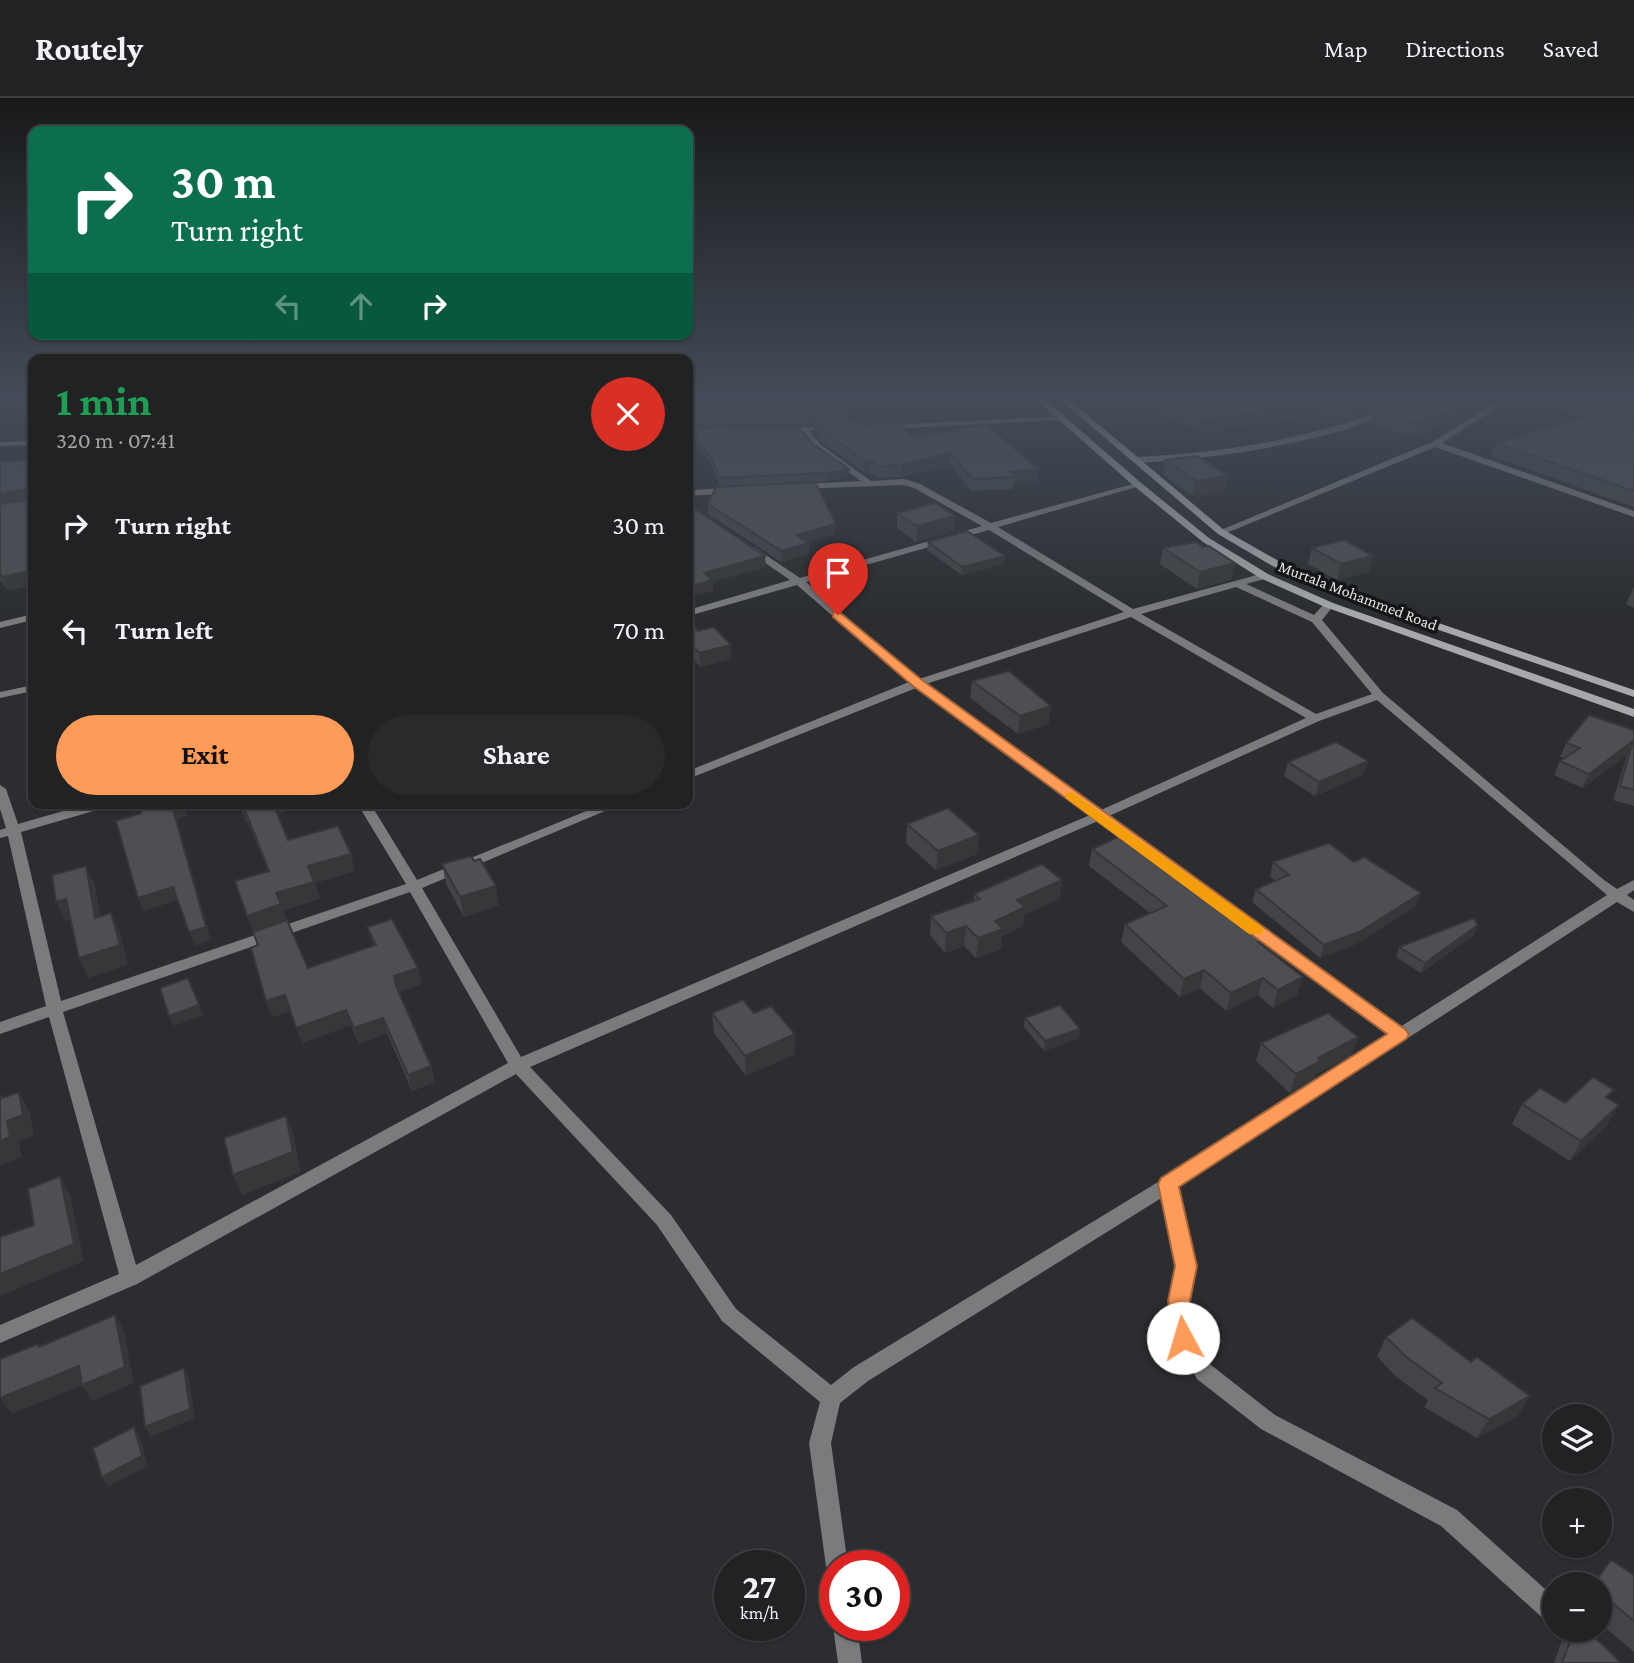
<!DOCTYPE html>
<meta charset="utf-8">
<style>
:root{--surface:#202224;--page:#282a2c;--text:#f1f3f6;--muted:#a2a4a6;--line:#3d3f41;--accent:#fe9b58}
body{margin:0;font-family:"Crimson Pro",serif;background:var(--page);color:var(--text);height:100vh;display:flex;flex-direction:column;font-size:26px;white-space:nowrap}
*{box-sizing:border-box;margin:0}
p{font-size:23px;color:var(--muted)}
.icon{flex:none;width:38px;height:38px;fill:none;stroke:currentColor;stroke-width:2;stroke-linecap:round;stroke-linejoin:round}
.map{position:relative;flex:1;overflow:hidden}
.panel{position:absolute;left:28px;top:256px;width:665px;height:455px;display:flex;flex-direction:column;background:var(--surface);border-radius:14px;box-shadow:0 2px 5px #0004,0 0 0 2px var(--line)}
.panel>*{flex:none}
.banner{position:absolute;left:28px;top:28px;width:665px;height:214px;border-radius:14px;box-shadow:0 2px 5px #0004,0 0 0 2px var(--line);background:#0b6e4f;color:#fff;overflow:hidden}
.fabs{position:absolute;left:1542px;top:1306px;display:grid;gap:14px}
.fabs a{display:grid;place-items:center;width:70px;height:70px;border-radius:50%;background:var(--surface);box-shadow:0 2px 5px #0004,0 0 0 2px var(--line);font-size:35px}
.speed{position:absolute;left:714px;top:1452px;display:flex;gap:14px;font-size:35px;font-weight:700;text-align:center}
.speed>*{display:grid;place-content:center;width:91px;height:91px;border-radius:50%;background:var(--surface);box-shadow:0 2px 5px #0004,0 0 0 2px var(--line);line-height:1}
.speed small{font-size:18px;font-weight:400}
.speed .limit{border:10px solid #d22;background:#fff;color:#111}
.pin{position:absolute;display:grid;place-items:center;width:60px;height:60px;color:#fff;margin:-72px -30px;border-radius:50% 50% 50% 0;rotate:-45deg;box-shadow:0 0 7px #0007}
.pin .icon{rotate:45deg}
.me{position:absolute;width:77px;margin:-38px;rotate:354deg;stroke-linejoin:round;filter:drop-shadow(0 0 5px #0008)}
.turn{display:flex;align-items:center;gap:24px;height:147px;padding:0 28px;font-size:32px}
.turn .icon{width:91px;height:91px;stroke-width:2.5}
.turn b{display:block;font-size:49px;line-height:60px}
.lanes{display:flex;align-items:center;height:66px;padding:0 28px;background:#0003;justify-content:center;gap:35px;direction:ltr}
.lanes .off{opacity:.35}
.round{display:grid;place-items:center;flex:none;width:74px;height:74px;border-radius:37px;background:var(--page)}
.head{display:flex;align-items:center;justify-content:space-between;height:119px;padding:0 28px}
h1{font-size:42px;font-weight:700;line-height:52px;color:#1e9e55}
.button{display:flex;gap:14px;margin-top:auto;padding:14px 28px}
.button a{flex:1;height:80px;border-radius:42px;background:var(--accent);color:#111;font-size:28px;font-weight:700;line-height:80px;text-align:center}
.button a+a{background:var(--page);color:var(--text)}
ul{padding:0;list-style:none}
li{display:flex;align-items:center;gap:21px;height:105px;padding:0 28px}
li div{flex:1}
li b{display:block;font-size:26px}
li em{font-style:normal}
header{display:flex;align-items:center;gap:42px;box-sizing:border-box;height:98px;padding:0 35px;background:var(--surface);border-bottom:2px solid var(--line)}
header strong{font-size:33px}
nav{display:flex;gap:38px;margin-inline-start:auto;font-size:24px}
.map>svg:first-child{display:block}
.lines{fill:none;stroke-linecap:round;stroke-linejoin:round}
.minor{fill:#7a7b7d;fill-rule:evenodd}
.secondary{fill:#a6a8aa;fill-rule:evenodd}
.wall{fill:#424447}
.shaded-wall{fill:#363739}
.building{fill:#4d4f52;stroke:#363739;stroke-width:2}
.route{fill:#fe9b58;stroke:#a56539;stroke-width:2}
.slow{fill:#f59e0b}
.labels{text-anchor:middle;stroke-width:7;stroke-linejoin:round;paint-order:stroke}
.far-street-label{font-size:16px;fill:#e5e6e8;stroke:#141516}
</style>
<header>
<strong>Routely</strong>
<nav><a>Map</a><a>Directions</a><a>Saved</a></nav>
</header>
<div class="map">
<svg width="1634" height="1565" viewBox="0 0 1634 1565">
<rect width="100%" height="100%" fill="#2b2d30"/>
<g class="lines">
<g class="minor">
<path d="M1418,299H1428C1413,310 1391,316 1374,322C1297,349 1217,360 1136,365L1132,362L1136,359C1237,354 1324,338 1418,299Z"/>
<polygon points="1505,299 1514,299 1442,345 1634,413 1634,419 1435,349 1224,436 1216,434 1432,344"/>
<polygon points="1060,318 1064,320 1063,322 885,331 881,329 885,327"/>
<path d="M833,328V332H830L809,333L821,347L871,383L904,381L920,386L991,425L1140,384V388L998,429L1133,511L1264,475L1268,476V480L1246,486L1314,517L1325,505H1333L1334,507L1322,522L1383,595L1604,782L1617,791L1634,782V792L1627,797L1634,802V814L1617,804L1179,1089L1196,1168L1189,1203L1193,1237L1211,1267L1275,1317L1457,1412L1554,1499V1527L1546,1523L1441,1428L1261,1331L1197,1281L1173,1239L1169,1203L1176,1168L1163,1099L868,1283L840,1305L831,1345L848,1468H835V1479L829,1476L826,1468L809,1345L820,1304L722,1223L657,1127L516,976L137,1186L0,1245V1227L119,1176L49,919L0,936V924L46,908L8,738L0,740V732L6,730L0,711V687L6,691L18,726L91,705H112L111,708L21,734L61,903L406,786L357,705H370L417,782L606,705H624L422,790L521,959L1090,717L916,590L688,681V673L909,584L797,487L688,518V512L790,482L748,453V449H754L800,480L982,428L914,390L903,387L798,391V387L801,386L861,383L815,351L800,334H784L780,332L784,330ZM989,432L1124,514L919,581L806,484ZM1236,489L1312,524L1372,596L1316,616L1141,516ZM1131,519L1306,620L1101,712L926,586ZM1377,602L1607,797L1400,929L1109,718L1319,623ZM1098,723L1388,937L1163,1081L854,1269L831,1287L736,1211L671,1117L530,969ZM410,794L508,965L136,1167L63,914Z"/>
<polygon points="33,343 33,347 0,348 0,344"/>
<polygon points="732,390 735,391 735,395 688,398 688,392"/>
<polygon points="33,516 33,522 0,530 0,524"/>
<polygon points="33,587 33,593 0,600 0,594"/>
<polygon points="835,1524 835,1528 857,1528 862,1565 838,1565 833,1528"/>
</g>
<g class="secondary">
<polygon points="1033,299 1042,299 1140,384 1209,440 1268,476 1333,505 1634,611 1634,619 1325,509 1260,480 1203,444 1134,388"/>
<polygon points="1057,299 1066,299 1224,432 1284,466 1351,495 1634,592 1634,599 1343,499 1276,470 1218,436"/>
</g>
</g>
<g class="wall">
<polygon points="688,299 730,311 845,310 845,322 913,339 1037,383 1014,386 1013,391 971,393 950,367 901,379 879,380 869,374 865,375 823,345 814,334 814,325 688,329"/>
<polygon points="1148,299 1475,299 1444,304 1459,310 1455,324 1416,337 1406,338 1371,326 1375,312 1349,321 1324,316 1200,335 1147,307"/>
<polygon points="1520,299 1634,299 1634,409 1491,358 1496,345 1581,319"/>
<polygon points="688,330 813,346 849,378 827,383 720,388 710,365 689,338"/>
<polygon points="33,361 33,487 8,492 0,481 0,364"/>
<polygon points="1166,362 1225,393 1193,398 1163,377"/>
<polygon points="708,406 835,436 807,444 809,456 781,464 708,416"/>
<polygon points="897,415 954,433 916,444 897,430"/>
<polygon points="928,444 1004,466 962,477 927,452"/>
<polygon points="1163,450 1232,481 1197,491 1160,466"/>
<polygon points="1312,450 1369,474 1337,482 1308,466"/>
<polygon points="1634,489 1634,510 1626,506"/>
<polygon points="688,527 698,533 731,561 700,569 694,562 688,564"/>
<polygon points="972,583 1049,626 1018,636 970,600"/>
<polygon points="1634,632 1634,708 1613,702 1627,657 1582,690 1554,677 1560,663 1564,660 1560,659 1566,645"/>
<polygon points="1368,663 1363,677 1315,698 1284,678 1288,664"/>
<polygon points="239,705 313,705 313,706 277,716 288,742 355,773 315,785 320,801 283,812 286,822 308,870 374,848 367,829 418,870 422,886 399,894 431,968 435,984 412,993 387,935 359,946 351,927 302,945 290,913 272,919 258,847 268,773 248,724 246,724"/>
<polygon points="907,726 979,737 977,756 936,772 906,745"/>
<polygon points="1092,751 1260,846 1297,897 1273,910 1258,897 1226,913 1200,890 1180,899 1121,844 1125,826 1150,815 1089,768"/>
<polygon points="474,763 499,807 464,819 446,786 442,766"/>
<polygon points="1273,764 1416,808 1356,846 1320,860 1252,804 1256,791 1276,783 1270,778"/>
<polygon points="1062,782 1059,801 1024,817 1023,828 1002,838 1001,851 976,860 964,848 945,855 930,837 931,818 974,803 974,796"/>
<polygon points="1478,827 1474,837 1421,875 1396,859 1399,849"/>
<polygon points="712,915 754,915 795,956 746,978 714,935"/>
<polygon points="1025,920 1079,940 1044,953 1024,929"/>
<polygon points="1358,939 1351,958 1316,976 1315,981 1290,995 1256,963 1261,945"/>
<polygon points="1609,1001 1607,1027 1570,1063 1512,1026 1522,1006 1565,1005"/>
<polygon points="1386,1239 1471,1264 1518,1318 1477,1340 1424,1309 1428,1302 1395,1278 1377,1258"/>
<polygon points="1611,1462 1634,1477 1634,1554 1600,1525 1600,1486 1592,1486"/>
<polygon points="1571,1531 1585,1531 1621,1565 1554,1565 1562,1542"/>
</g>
<g class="shaded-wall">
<polygon points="1380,299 1411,299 1349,321 1353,308"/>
<polygon points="1418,299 1475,299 1415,309"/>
<polygon points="1327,303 1324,316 1200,335 1203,322"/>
<polygon points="1459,310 1455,324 1416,337 1421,323"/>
<polygon points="951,355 950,367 901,379 902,367"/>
<polygon points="870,362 869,374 865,375 865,363"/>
<polygon points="849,371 849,378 827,383 827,375"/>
<polygon points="1038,371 1037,383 1014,386 1015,379 1010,374"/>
<polygon points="1228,378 1225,393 1193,398 1196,383"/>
<polygon points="28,391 33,403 0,408 0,395"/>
<polygon points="955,418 954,433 916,444 917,428"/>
<polygon points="836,426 835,436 796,447 796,437"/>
<polygon points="809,445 809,456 781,464 781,453"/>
<polygon points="765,458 766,469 713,484 713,493 688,500 688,489 704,475"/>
<polygon points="1005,458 1004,466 962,477 962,469"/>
<polygon points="1373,458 1369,474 1337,482 1341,466"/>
<polygon points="1235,465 1232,481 1197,491 1200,474"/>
<polygon points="33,472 33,487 8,492 2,479"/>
<polygon points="731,547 731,561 700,569 699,555"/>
<polygon points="693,548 694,562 688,564 688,550"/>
<polygon points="1051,608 1049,626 1018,636 1020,618"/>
<polygon points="1633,643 1627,657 1582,690 1589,676"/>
<polygon points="1368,663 1363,677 1315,698 1319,684"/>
<polygon points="183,705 188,718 177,721 211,842 195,848 189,834 172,708"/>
<polygon points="272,705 313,705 313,706 276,716"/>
<polygon points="240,707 243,707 248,724 246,724"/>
<polygon points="979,737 977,756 936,772 938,753"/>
<polygon points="351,756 355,773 315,785 320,801 283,812 287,824 253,835 247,818 276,795 308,768"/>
<polygon points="86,768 95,787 104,839 95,820"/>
<polygon points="1062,782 1059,801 1024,817 1023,828 1002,838 1001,851 976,860 978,840 1017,802"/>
<polygon points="496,788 499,807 464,819 460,799"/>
<polygon points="173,789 178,802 144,813 138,800"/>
<polygon points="1421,795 1416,808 1356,846 1320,860 1324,847"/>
<polygon points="66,801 74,821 65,823 56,804"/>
<polygon points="111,815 120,834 128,867 88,880 79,860"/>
<polygon points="1478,827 1474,837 1421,875 1425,865"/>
<polygon points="966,828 964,848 945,855 946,835"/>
<polygon points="418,870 422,886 398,894 394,878"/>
<polygon points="1204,872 1200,890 1180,899 1184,881"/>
<polygon points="1303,879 1297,897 1273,910 1278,892"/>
<polygon points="188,880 203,917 174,928 169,918"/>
<polygon points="1263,880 1258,897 1226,913 1231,895"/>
<polygon points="285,897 290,913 272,919 266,903"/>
<polygon points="346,912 351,927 302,945 296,930"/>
<polygon points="383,920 387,935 359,946 354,930"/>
<polygon points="1080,931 1079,940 1044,953 1045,943"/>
<polygon points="795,936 795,956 746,978 745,958"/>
<polygon points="1358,939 1351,958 1316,976 1315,981 1290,995 1296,976 1318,960"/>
<polygon points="431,968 435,984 412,993 408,977"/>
<polygon points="19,994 30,1015 34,1038 19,1043 22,1059 0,1068 0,1043"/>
<polygon points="1619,1007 1607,1027 1570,1063 1581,1043"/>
<polygon points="286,1018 294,1038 301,1074 242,1097 233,1077"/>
<polygon points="60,1078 70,1096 84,1163 0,1198 0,1176 74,1146"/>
<polygon points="115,1217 124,1233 134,1285 92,1303 82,1287"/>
<polygon points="79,1268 89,1284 12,1316 0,1300"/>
<polygon points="184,1270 189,1280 195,1320 151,1339 145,1329"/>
<polygon points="1530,1298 1518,1318 1477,1340 1489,1321"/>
<polygon points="134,1329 140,1339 148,1368 108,1389 102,1379"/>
</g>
<g class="building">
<polygon points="688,299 718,299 730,311 818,299 829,299 845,310 688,314"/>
<polygon points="1157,299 1380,299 1353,308 1327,303 1203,322"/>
<polygon points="1410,299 1428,299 1459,310 1421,323 1410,324 1375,312"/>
<polygon points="1563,299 1613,299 1634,305 1634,393 1496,345 1604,312"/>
<polygon points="857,322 864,327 898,323 913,339 986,326 1038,371 1010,374 1015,379 972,381 951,355 902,367 879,368 870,362 865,363 823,333 814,323"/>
<polygon points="798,329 813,346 849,371 827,375 720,380 710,358 688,330"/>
<polygon points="1197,358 1228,378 1196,383 1166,362"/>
<polygon points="33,361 33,472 2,479 0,475 0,406 28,402 31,394 28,391 0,395 0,364"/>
<polygon points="815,384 836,426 796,437 809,445 781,453 708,406 716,389"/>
<polygon points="935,405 955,418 917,428 897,415"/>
<polygon points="692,409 765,458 704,475 712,482 688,489 688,410"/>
<polygon points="967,433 1005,458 962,469 928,444"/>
<polygon points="1344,442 1373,458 1341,466 1312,450"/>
<polygon points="1196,444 1203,449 1209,448 1235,465 1200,474 1163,450"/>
<polygon points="691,526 698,533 714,529 731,547 699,555 693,548 688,550 688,527"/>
<polygon points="1009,573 1051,608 1020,618 972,583"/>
<polygon points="1589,617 1634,632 1634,692 1620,688 1633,643 1589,676 1560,663 1580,650 1566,645"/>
<polygon points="1336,644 1368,663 1319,684 1288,664"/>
<polygon points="137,705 183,705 172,708 206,829 189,834 173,789 138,800 116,723 141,715"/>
<polygon points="239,705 273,705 288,742 338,728 351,756 308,768 314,784 276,795 281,806 247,818 235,783 269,773 243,707 240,707"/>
<polygon points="948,710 979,737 938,753 907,726"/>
<polygon points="1118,739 1260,843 1258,844 1303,879 1278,892 1263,880 1231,895 1204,872 1184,881 1125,826 1167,808 1092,751"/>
<polygon points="1329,745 1354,764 1364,759 1421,795 1361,833 1324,847 1256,791 1289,777 1273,764"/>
<polygon points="471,758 474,763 480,761 496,788 460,799 442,766"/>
<polygon points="1042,766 1062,782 1017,802 1025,809 995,823 1003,831 978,840 966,828 946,835 931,818 980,801 974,796"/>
<polygon points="86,768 95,820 111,815 120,847 79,860 66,801 56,804 52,777"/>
<polygon points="1474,820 1478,827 1425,865 1399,849"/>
<polygon points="392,821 418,870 394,878 396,888 431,968 408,977 383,920 354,930 346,912 296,930 285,897 266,903 251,850 258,847 253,834 287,822 308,870 376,847 367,829"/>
<polygon points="188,880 199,907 169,918 160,890"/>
<polygon points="743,902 754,915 771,908 795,936 745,958 712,915"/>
<polygon points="1060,907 1080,931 1045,943 1025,920"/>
<polygon points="1328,915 1358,939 1318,960 1321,963 1296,976 1261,945"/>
<polygon points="1593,979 1614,992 1606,999 1619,1007 1581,1043 1522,1006 1540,990 1565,1005"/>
<polygon points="19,994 23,1017 7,1023 10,1039 0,1043 0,997 2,1000"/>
<polygon points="286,1018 293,1054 233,1077 224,1040"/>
<polygon points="60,1078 74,1146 0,1176 0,1139 34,1127 28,1091"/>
<polygon points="115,1217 125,1269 82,1287 79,1268 0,1300 0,1261 38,1246 39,1249"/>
<polygon points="1412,1220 1471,1264 1477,1259 1530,1298 1489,1321 1435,1290 1442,1285 1405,1258 1386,1239"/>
<polygon points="184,1270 190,1311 145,1329 140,1288"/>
<polygon points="134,1329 142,1358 102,1379 93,1350"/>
<polygon points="1611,1462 1634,1477 1634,1523 1600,1494 1600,1486 1594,1486"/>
<polygon points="1575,1531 1585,1531 1606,1550 1621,1565 1562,1565"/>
</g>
<linearGradient id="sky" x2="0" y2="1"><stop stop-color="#18191a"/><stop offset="0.58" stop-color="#444c59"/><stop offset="1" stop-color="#444c59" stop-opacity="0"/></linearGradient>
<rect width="1634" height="518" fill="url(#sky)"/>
<polygon class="route" points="838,513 922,582 1406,932 1409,937 1406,941 1179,1089 1197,1168 1190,1203 1194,1240 1191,1247 1183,1250 1175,1247 1172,1240 1168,1203 1175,1168 1158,1086 1161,1080 1387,936 913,588 833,519 833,514"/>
<polygon class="slow" points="1072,694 1261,828 1264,832 1261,836 1249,836 1067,701 1065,698 1067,695"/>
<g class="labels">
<g class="far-street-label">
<text transform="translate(1358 497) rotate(21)" y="6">Murtala Mohammed Road</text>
</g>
</g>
</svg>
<div class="fabs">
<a><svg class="icon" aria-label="layers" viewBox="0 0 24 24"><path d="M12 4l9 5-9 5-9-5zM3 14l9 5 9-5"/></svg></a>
<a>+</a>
<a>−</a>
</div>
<div class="speed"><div>27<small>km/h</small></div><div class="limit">30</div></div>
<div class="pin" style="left:838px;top:517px;background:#d93025"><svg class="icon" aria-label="arrive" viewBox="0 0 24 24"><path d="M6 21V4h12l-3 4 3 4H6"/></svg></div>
<svg class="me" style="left:1183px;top:1240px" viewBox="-20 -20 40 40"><circle r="19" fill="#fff"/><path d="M0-13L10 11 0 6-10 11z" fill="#fe9b58"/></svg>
<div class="banner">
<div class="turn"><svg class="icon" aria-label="right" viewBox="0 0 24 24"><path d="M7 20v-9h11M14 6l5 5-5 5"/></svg><div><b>30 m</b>Turn right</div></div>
<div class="lanes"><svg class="icon off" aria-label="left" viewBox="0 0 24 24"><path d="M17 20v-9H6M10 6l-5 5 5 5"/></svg><svg class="icon off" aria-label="ahead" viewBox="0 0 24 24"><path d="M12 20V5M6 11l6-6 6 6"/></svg><svg class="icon" aria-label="right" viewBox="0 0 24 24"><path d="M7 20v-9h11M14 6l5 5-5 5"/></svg></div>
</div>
<section class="panel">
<div class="head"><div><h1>1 min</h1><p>320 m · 07:41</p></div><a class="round" style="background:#d93025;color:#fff"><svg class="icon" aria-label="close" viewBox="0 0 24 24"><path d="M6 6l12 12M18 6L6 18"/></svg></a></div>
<ul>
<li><svg class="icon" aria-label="right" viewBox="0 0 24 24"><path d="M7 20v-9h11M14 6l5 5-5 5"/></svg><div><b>Turn right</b></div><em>30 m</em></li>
<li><svg class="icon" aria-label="left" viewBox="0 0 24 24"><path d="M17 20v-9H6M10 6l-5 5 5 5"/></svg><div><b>Turn left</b></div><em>70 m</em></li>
</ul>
<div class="button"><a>Exit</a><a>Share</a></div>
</section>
</div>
